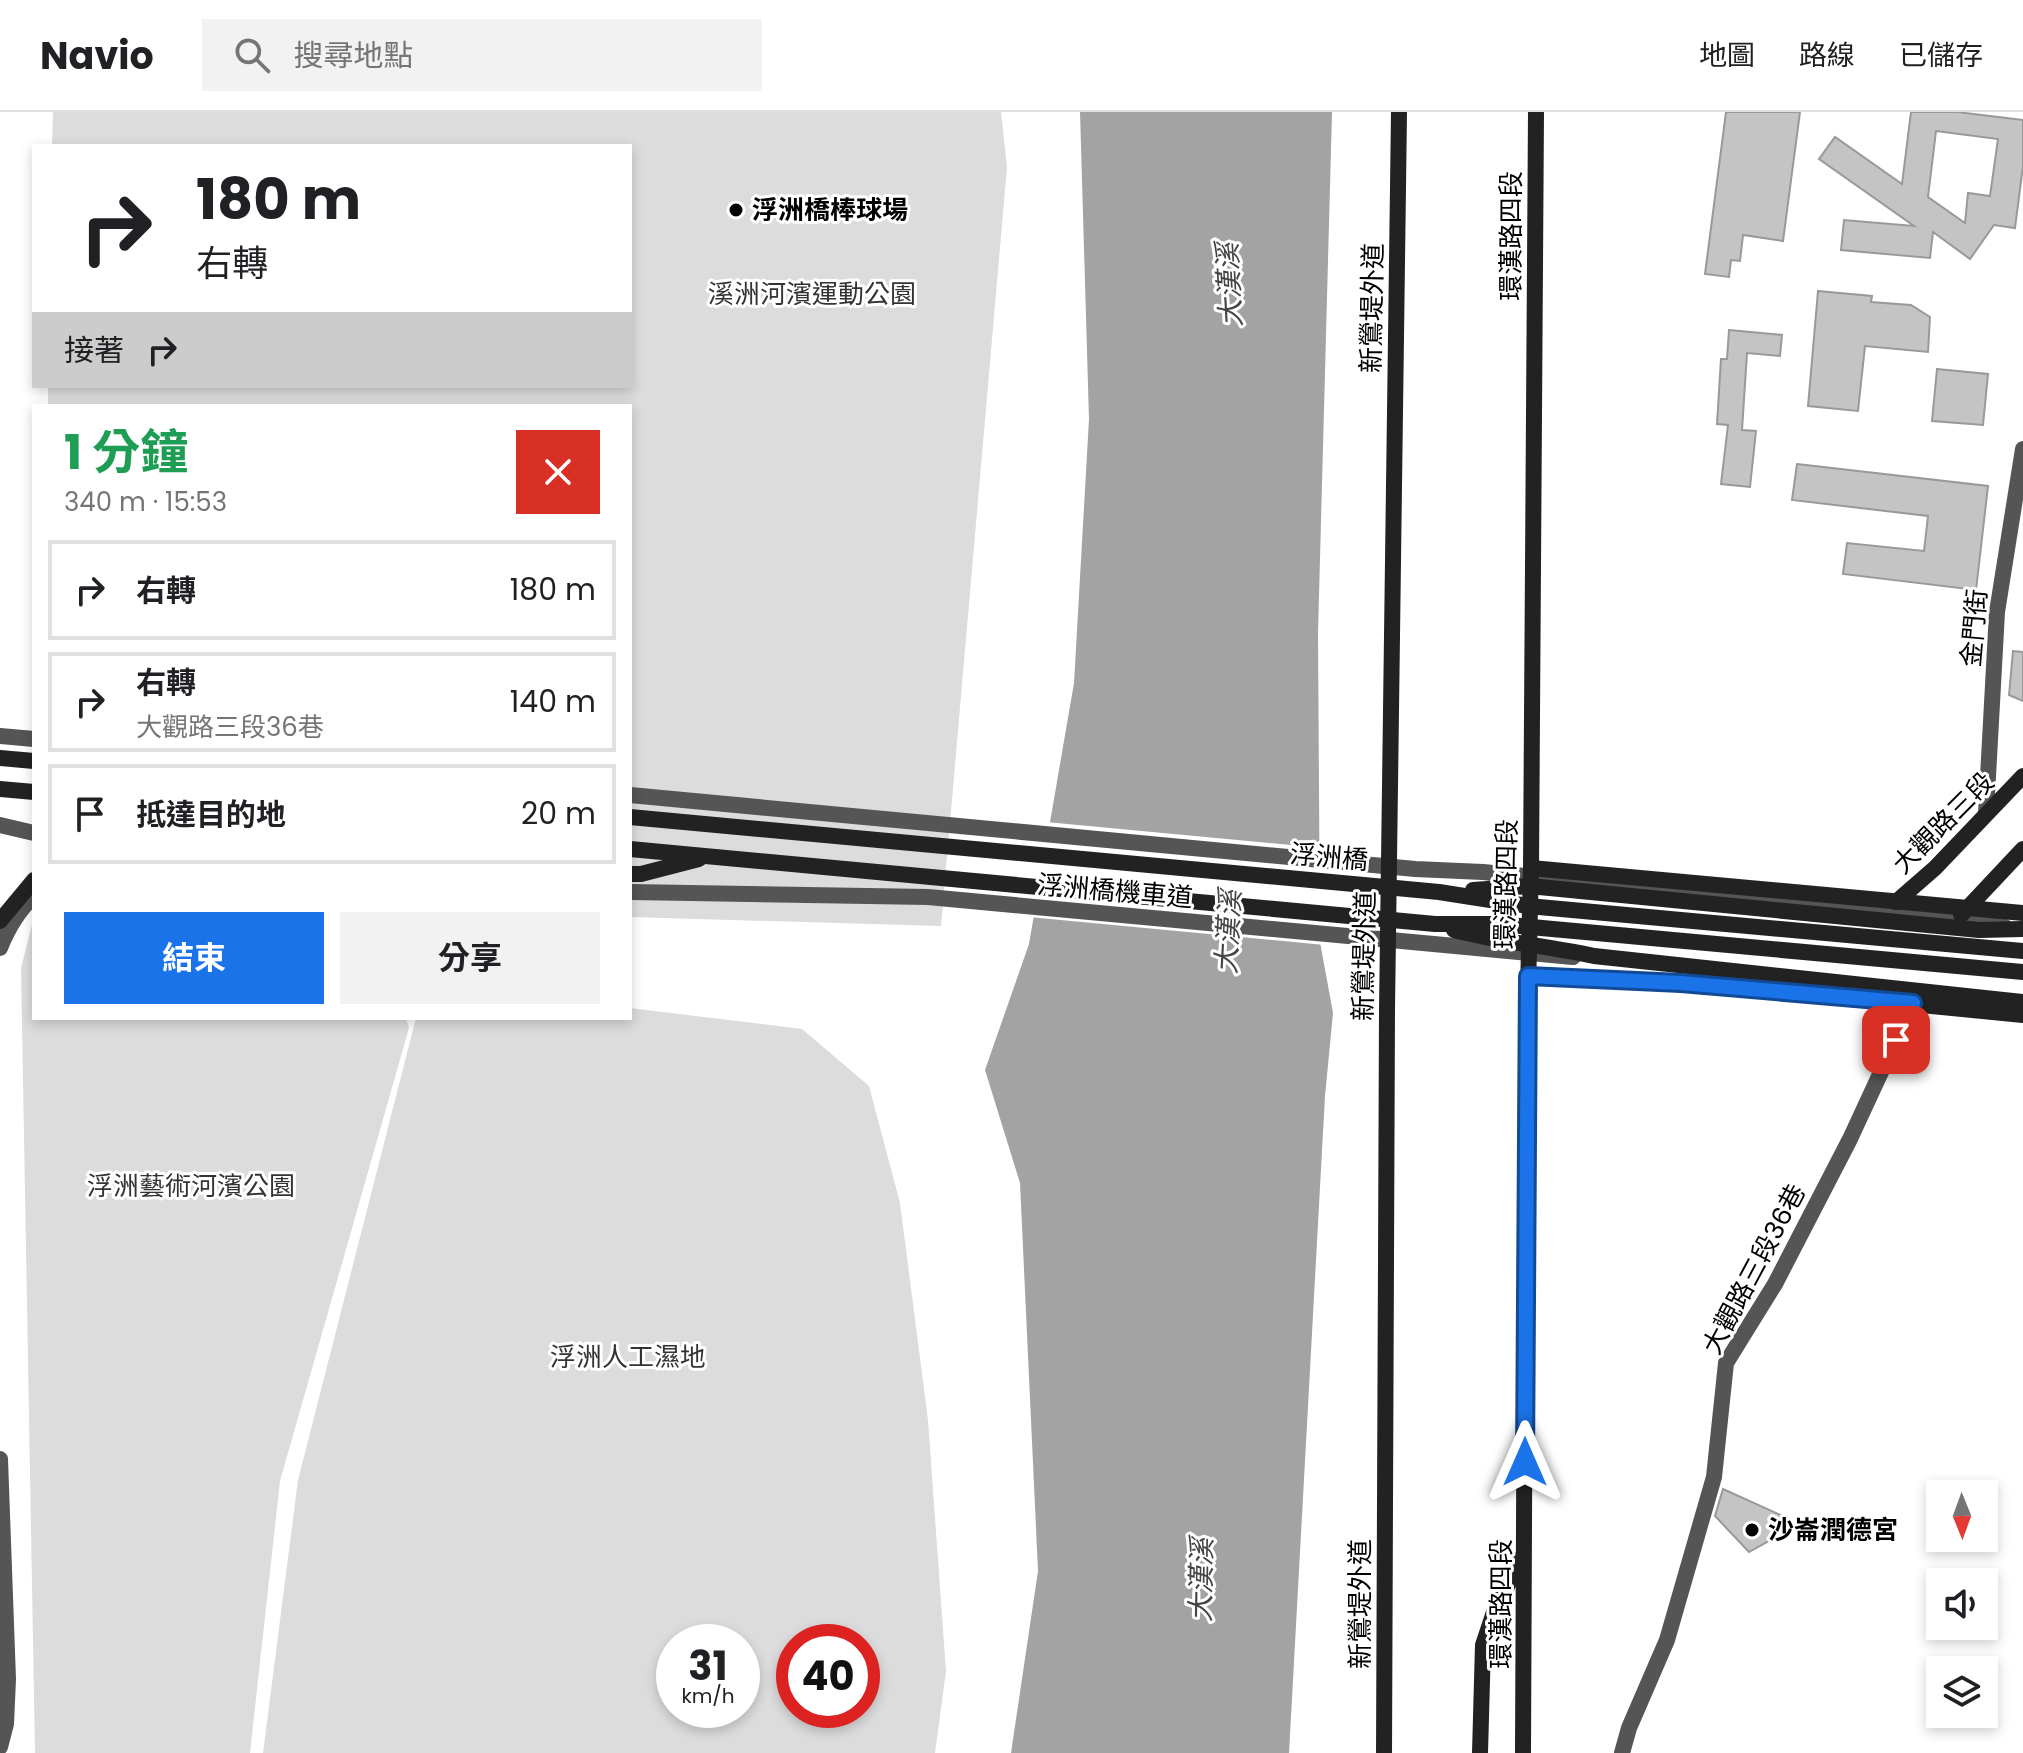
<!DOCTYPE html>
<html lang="zh-TW">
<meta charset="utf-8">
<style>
:root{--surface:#fff;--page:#f2f2f2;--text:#202124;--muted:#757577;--line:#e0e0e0;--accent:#1a73e8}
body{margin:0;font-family:Poppins,"Noto Sans TC",sans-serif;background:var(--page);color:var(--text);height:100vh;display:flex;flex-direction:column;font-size:30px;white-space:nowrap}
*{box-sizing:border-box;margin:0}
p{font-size:26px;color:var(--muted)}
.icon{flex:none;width:44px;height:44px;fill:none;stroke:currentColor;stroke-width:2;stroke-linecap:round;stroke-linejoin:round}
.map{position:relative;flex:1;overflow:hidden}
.side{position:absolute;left:32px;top:292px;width:600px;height:616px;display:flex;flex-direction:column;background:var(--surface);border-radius:0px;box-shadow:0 4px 12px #0003}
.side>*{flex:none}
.guide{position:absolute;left:32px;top:32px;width:600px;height:244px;border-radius:0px;box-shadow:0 4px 12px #0003;background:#fff;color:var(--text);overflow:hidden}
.needle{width:52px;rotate:179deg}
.buttons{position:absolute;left:1926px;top:1368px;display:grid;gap:16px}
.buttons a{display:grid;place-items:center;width:72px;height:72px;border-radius:0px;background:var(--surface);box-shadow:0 4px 12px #0003;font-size:40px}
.speed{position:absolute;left:656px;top:1512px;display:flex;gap:16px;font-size:40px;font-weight:700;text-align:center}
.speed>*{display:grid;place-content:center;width:104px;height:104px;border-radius:50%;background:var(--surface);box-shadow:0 4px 12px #0003;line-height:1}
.speed small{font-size:20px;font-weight:400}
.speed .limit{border:12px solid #d22;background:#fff;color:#111}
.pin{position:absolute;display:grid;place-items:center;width:68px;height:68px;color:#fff;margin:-34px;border-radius:16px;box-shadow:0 4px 12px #0006}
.me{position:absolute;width:88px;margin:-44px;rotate:0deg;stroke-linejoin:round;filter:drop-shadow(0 0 6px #0008)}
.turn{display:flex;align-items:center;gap:28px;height:168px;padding:0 32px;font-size:36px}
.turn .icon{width:104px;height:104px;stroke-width:2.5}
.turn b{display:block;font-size:56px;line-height:68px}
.then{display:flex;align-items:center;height:76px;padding:0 32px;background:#0003;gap:16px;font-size:30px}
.round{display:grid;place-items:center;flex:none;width:84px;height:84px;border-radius:0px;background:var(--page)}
.overview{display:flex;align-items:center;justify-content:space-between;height:136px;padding:0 32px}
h1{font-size:48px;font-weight:700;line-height:60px;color:#1e9e55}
.action{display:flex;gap:16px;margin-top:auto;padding:16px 32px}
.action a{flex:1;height:92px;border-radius:0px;background:var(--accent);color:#fff;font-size:32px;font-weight:700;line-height:92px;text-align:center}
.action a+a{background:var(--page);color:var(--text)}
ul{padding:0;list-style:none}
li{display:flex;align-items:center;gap:24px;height:100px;margin:0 16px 12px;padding:0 16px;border:4px solid var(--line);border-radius:0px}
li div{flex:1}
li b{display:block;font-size:30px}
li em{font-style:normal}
header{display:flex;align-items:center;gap:48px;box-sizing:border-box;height:112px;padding:0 40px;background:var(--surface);border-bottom:2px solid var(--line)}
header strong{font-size:38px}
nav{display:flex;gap:44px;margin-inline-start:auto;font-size:28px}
.search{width:560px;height:72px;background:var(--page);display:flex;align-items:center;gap:20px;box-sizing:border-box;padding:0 28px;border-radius:0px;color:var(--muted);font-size:30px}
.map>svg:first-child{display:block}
.green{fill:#dcdcdc;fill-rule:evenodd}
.water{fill:#a3a3a3}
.pier{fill:#fff}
.building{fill:#c4c4c4;stroke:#999;stroke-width:2;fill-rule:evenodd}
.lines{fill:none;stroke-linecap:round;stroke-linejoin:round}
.street{stroke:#555;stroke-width:16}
.secondary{stroke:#222;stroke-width:16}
.route-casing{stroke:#114b97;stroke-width:20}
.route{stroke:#1a73e8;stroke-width:14}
.poi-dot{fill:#000;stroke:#fff;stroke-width:3}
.labels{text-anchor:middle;stroke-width:6;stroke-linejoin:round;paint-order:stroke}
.poi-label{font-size:26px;font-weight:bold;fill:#000;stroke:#fff;text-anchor:start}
.street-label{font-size:26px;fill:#000;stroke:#fff}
.park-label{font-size:26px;fill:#333;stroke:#fff}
.water-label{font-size:28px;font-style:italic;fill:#444;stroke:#fff}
</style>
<header>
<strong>Navio</strong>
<div class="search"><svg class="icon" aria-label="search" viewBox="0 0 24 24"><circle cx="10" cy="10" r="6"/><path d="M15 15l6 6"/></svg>搜尋地點</div>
<nav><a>地圖</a><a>路線</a><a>已儲存</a></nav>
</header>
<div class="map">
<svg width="2023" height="1641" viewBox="0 0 2023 1641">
<rect width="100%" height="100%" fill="#fff"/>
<g class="green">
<polygon points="53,0 1001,0 1007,55 941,814 630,805 630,294 48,294 48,274 630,274 630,34 52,34"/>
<polygon points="34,805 34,906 406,906 409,916 280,1369 250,1641 35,1641 21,856"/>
<path d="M630,896L802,917L869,974L900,1091L928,1308L946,1559L935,1641H263L298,1368L416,906H630ZM742,1530V1598H674V1530ZM862,1530V1598H794V1530Z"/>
</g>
<polygon class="water" points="1080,0 1332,0 1318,521 1320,830 1333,901 1325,984 1289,1641 1011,1641 1038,1459 1020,1071 985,958 1029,832 1074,571 1089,307"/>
<polygon class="pier" points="1046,710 1323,736 1325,833 1029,805"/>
<g class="building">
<polygon points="1726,0 1800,0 1783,129 1743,123 1740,149 1731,148 1729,165 1705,162"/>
<path d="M1911,0H1957L2023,8V54L2015,116L1994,113L1970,147L1933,120L1930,146L1841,138L1844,108L1914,114L1819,47L1835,25L1902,72ZM1936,19L1998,27L1990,84L1968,81L1965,111L1928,85Z"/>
<polygon points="1818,179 1872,184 1871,190 1911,193 1930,205 1928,240 1865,234 1858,299 1808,294"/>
<polygon points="1729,218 1782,223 1780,244 1747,241 1742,318 1756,319 1750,375 1721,372 1728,313 1717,312 1721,247 1727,247"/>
<polygon points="1937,257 1988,262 1983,313 1932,309"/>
<polygon points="1797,352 1988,374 1976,478 1843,462 1847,431 1924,439 1928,404 1792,388"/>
<polygon points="2013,539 2023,540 2023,589 2009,583"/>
<polygon points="1723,1377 1785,1405 1767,1430 1749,1440 1715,1404"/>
</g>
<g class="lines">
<g class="street">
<polyline points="0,624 34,627"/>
<polyline points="630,683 1415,757 1483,760 1980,808 2005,815"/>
<polyline points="1986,701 1997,500 2023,337"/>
<polyline points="0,713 34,721"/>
<polyline points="630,780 928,785 1573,845"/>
<path d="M0,836C8,816 19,798 34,784"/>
<polyline points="0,1347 8,1567 6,1612 0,1635"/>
<polyline points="1622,1641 1629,1616 1667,1528 1714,1365 1726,1251 1775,1172 1850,1027 1913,891"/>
</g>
<g class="secondary">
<polyline points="0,646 34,649"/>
<polyline points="0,677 34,680"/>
<polyline points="630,705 1439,780 1528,794 2023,839"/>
<polyline points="630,737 1435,812 1498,812 2023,860"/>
<polyline points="1531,756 2023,801"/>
<polyline points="630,762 641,762 699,747"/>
<polyline points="1473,778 1529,774 1979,818 2023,817"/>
<polyline points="1896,790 1935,756 2023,664"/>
<polyline points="1961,803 2023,737"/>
<polyline points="0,809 34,768"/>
<path d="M1454,818C1500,830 1547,834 1594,844L2023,890"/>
<polyline points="1528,864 1748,876 2023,903"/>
<polyline points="1384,1641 1387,898 1399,0"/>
<polyline points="1480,1641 1483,1533 1494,1500 1522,1445"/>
<polyline points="1523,1641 1526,959 1531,756 1536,0"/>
</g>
</g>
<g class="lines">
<g class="route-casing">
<polyline id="route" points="1525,1350 1528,864 1681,871 1913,891 1896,928"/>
</g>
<use href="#route" class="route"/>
</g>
<g class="poi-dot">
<circle cx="736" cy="98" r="8"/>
<circle cx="1752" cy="1418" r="8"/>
</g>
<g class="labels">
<g class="poi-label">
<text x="752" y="107">浮洲橋棒球場</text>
<text x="1768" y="1427">沙崙潤德宮</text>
</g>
<g class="street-label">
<text transform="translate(1511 124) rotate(-90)" y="9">環漢路四段</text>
<text transform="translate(1372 196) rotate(-89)" y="9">新鶯堤外道</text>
<text transform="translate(1974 516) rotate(-85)" y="9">金門街</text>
<text transform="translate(1943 711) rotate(-45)" y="9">大觀路三段</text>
<text transform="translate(1329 745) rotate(5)" y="9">浮洲橋</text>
<text transform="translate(1506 772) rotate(-89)" y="9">環漢路四段</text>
<text transform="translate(1115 779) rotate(5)" y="9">浮洲橋機車道</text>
<text transform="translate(1364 844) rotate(-89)" y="9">新鶯堤外道</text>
<text transform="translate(1754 1157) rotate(-62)" y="9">大觀路三段36巷</text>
<text transform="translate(1360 1492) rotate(-90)" y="9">新鶯堤外道</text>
<text transform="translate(1501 1492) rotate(-90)" y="9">環漢路四段</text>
</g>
<g class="park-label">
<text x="812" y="191">溪洲河濱運動公園</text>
<text x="191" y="1083">浮洲藝術河濱公園</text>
<text x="628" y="1254">浮洲人工濕地</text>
</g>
<g class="water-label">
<text transform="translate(1229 173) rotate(-93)" y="10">大漢溪</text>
<text transform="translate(1228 820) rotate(-87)" y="10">大漢溪</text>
<text transform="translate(1201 1468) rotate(-89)" y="10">大漢溪</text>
</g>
</g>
</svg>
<div class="buttons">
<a><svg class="needle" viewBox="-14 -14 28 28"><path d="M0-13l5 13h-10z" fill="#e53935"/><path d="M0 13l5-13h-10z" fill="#757577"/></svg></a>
<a><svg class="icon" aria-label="sound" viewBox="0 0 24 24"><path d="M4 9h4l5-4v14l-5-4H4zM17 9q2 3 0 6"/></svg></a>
<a><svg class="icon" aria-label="layers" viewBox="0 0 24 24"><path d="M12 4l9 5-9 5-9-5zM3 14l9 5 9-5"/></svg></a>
</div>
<div class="speed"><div>31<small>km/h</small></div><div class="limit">40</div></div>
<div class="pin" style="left:1896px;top:928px;background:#d93025"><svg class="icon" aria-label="arrive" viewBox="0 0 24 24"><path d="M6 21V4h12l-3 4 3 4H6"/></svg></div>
<svg class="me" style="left:1525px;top:1350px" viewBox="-20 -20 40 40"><path d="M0-17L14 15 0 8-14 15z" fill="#1a73e8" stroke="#fff" stroke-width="4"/></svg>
<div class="guide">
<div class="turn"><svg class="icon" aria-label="right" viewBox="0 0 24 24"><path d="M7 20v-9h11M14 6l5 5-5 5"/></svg><div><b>180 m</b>右轉</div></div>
<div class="then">接著<svg class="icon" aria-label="right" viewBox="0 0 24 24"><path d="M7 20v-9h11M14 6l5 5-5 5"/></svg></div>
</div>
<section class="side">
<div class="overview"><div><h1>1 分鐘</h1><p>340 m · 15:53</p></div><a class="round" style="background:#d93025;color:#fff"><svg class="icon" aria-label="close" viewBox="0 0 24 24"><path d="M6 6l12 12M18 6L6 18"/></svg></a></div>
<ul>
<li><svg class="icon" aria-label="right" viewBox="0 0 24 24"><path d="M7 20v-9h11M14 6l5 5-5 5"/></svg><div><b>右轉</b></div><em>180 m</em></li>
<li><svg class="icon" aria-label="right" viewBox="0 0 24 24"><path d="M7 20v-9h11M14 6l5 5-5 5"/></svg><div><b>右轉</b><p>大觀路三段36巷</p></div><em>140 m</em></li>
<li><svg class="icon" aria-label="arrive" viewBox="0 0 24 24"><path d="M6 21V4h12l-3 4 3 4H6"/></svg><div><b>抵達目的地</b></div><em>20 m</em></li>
</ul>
<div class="action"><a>結束</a><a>分享</a></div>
</section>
</div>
